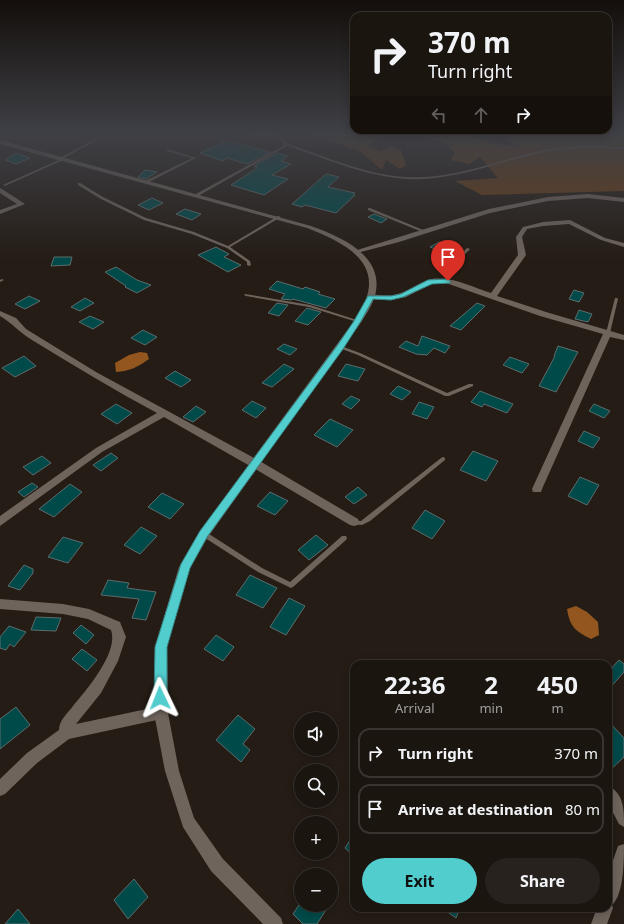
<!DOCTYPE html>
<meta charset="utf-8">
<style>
:root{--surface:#1b1510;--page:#28221e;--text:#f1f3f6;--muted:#a09f9f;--line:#393430;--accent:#52cdce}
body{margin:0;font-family:"Noto Sans",sans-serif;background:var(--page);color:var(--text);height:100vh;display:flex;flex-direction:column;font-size:15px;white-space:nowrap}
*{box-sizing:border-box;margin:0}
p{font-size:13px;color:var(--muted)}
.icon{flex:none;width:22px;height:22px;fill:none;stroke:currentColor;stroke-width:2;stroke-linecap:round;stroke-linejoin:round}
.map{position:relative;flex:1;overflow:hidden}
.sheet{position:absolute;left:350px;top:660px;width:262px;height:252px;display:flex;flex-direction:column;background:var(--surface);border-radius:12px;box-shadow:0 2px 10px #0003,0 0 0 1px var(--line)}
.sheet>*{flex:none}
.guide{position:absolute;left:350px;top:12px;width:262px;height:122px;border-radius:12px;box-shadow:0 2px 10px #0003,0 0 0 1px var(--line);background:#1b1510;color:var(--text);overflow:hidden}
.fabs{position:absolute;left:294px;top:712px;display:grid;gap:8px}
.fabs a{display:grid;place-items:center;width:44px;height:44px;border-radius:50%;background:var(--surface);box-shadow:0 2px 10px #0003,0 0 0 1px var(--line);font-size:20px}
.pin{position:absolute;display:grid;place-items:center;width:34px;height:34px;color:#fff;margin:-41px -17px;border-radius:50% 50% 50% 0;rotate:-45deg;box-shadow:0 0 4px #0007}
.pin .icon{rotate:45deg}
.me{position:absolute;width:44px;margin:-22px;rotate:358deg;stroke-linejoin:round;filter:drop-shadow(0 0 3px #0008)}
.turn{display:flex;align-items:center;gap:14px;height:84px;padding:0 12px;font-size:18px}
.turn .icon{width:52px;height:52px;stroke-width:2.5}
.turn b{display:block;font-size:28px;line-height:34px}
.lanes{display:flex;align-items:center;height:38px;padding:0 12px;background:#0003;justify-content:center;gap:20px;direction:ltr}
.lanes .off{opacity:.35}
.eta{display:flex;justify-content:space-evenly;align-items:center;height:68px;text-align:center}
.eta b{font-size:24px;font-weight:700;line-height:28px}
.action{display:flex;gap:8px;margin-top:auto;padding:8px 12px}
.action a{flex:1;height:46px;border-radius:24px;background:var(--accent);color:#111;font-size:16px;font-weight:700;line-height:46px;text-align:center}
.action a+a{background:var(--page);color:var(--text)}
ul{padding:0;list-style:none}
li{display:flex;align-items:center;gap:12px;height:50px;margin:0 8px 6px;padding:0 4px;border:2px solid var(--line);border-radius:12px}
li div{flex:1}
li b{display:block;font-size:15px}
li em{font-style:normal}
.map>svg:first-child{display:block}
.forest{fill:#6b3d13}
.water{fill:#93561f}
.building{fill:#004a4a;stroke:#5d6c6c}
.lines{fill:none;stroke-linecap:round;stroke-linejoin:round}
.lane{fill:#6e645c;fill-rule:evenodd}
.street{fill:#6e645c;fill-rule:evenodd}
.secondary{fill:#6e645c;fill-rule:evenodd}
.route{fill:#52cdce;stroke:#358586}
</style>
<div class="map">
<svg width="624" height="924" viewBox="0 0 624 924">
<rect width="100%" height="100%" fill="#241c15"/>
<g class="forest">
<polygon points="307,132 378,132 382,137 368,145 380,151 391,147 401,150 406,165 400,169 386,160 382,170 361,152"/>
<polygon points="416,132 460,132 497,144 515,146 506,137 486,132 624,132 624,191 482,195 455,181 498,178 480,157 469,164 451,160 455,153 446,144"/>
</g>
<g class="water">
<path d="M140,352L147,353L149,359C138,367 130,371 116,372L115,363L129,355Z"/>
<path d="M576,606L587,612L598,622L599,635L591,639C575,631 570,627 567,609Z"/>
</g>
<g class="building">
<polygon points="224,142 231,142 270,152 247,164 227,158 223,161 200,153"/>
<polygon points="16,153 30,158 16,164 5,160"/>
<polygon points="277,153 288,156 281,161 291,164 272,175 288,179 264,195 231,185 257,168 254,166"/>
<polygon points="145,170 157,172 146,179 138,177"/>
<polygon points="326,174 339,177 328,187 355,193 353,195 355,195 336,213 305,205 302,207 292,204"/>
<polygon points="152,198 163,203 149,210 138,205"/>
<polygon points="185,209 201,214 192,220 176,214"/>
<polygon points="374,214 387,219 381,223 368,217"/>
<polygon points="439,242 452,247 444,253 430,247"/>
<polygon points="216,247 229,254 224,257 241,265 228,272 198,255"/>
<polygon points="54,257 72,257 70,265 51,266"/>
<polygon points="116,267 137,280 151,285 137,293 125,287 126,286 105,272"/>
<polygon points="277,281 303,289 305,287 320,292 318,294 335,299 326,308 293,299 292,300 281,299 285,294 269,289"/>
<polygon points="574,290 584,293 579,302 569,299"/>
<polygon points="29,296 40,301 25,309 15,304"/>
<polygon points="85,298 94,303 80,311 71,307"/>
<polygon points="277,303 288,305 279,316 268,313"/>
<polygon points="477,303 485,306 461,330 450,326"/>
<polygon points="307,308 321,312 308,325 295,321"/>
<polygon points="579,310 592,314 588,322 575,319"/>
<polygon points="90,316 104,322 93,329 79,322"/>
<polygon points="143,330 157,337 145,345 131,338"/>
<polygon points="422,336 450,346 445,353 434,348 427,355 416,354 399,347 406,341 418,346"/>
<polygon points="284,344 297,349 290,355 277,349"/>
<polygon points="558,346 578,352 556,392 539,386 555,356 554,356"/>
<polygon points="24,356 36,366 15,377 2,368"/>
<polygon points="510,357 529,364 522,373 503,365"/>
<polygon points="284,364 294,369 272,387 262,383"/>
<polygon points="346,364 365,369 358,381 338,376"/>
<polygon points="175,371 191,380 181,387 165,378"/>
<polygon points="398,386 411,392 402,400 390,394"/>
<polygon points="480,391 495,397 513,404 507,413 484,404 482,407 471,402"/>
<polygon points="351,396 360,400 351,409 342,404"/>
<polygon points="252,401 266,408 256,418 242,410"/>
<polygon points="419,402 434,407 427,419 412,414"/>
<polygon points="116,404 132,413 117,424 101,414"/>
<polygon points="594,404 610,411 604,418 589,411"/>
<polygon points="196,406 206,412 193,422 183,417"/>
<polygon points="330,419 353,430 337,447 314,435"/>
<polygon points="584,431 600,438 593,448 578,441"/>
<polygon points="473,451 498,461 486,481 460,470"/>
<polygon points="111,453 118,458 101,471 93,465"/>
<polygon points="42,456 51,463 33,475 23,467"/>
<polygon points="580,477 599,485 587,505 568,496"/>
<polygon points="32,483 38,487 24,497 18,492"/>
<polygon points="70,484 82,492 54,517 39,509"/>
<polygon points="358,487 367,495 354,504 345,497"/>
<polygon points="270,492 288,501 275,515 257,506"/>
<polygon points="162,493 184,504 170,519 148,507"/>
<polygon points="425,510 445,521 432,539 412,528"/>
<polygon points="141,527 157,536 140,554 124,545"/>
<polygon points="316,535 328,545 309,560 298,550"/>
<polygon points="63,537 83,543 68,563 48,557"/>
<polygon points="24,565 33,569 33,573 20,590 8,586"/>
<polygon points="250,575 277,588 263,608 236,595"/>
<polygon points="108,580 129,583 127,588 156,592 146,620 132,618 139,599 101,595"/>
<polygon points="289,598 305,606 286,635 270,627"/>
<polygon points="36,617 61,618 56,631 31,630"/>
<polygon points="81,625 94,635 86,644 73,633"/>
<polygon points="9,626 26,632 14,647 10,644 6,650 0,648 0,637"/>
<polygon points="216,635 234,647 223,661 204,649"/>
<polygon points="82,649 97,660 87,671 72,659"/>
<polygon points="619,660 624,664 624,672 608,690 608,672"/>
<polygon points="16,707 30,725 0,749 0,719"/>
<polygon points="238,715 255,729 243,744 250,750 241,762 216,740"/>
<polygon points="608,721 624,738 624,757 608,772"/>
<polygon points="354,834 354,856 345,848"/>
<polygon points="134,879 148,897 128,919 114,900"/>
<polygon points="299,905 329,905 317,924 303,924 293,914"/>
<polygon points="442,908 460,908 456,918"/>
<polygon points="18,909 30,924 5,924"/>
</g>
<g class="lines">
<g class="lane">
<path d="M272,134L287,141L286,145L289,144C332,159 377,180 424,177C465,175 505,158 545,150C571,145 598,146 624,147V149C598,148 571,147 545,152C504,160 465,177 423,179C376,181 332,161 288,146L285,147L198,196H196V194L283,146L284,142L271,136L250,138L249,137L250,136Z"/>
<polygon points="99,137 101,138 60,160 58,159"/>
<polygon points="167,149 196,158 147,183 145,183 145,181 192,158 167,151"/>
<polygon points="61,159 63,160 5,186 3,185"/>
<polygon points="78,183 80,183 103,197 146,218 194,232 228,246 278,216 281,217 230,247 250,261 251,265 249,266 247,265 247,262 227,248 192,234 144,220 101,199 78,185"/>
<polygon points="368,208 370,208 428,232 425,233 368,210"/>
<path d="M467,248L470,249C459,260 454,268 448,282H446L445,281C449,268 457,258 467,248Z"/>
<polygon points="2,279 4,280 0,282 0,280"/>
<polygon points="245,294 310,305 360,321 359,322 357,322 309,307 246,296 244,295"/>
<polygon points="615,298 617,298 618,299 610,333 608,334 606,333"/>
<polygon points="339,346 341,346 360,353 447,393 469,384 473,384 473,386 449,396 445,396 358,355 339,348"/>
<polygon points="443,457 445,458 445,460 370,521 362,525 352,524 351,522 352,520 354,520 361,521 366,517 441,458"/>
<polygon points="202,532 206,532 262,568 290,582 342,536 346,536 347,538 346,540 293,587 291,588 258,572 202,536 201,534"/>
</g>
<g class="street">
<polygon points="0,188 2,189 25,204 0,214 0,210 17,204 0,193"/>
<polygon points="588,194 624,198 624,202 588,198 548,201 490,213 399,242 357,253 354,251 489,209 548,197"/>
<path d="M570,220L605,238L624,243V247L601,240L569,224L543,226L527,229L522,237L526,255L497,296L546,312L624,335V340L610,337L542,489L541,492H533L532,489L603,334L540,316L446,283L431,284L406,297L391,300L370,299L366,297C373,292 385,297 393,295C406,293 416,284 428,280C448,274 472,287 491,293L518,255L516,237L523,227L543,222Z"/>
<path d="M0,311L16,318L26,329L96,372L258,460L358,519L359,522L358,525L354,526L350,525L250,466L164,417L102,452L0,526V516L96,448L157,413C114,390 73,365 32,340C20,333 12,323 0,316Z"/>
<path d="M0,599L63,604L89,609L120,622L126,637L118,661L101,693L76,724L161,706L166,708L168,713L166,718L69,739L37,763L5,794L0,796V779L27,753L59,730C59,720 68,713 73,706C87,689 119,652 111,630L88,619L63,614L0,609Z"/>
<path d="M608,786C624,793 624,810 624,827L619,824L608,803Z"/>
<path d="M624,844C624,859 624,895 612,905L613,908L607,924H591L597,908H608V875L618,846Z"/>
</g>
<path class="secondary" d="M0,140L311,226C342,237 388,257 374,299C371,307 366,314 362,321L208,537L190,568L167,647L168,713L179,771L194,818L223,859L281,918L283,924H263L211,871L183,827L165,771L154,713L155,647L179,567L200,531L354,321C358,313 364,307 366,299C381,258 337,240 307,228L0,144Z"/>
</g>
<linearGradient id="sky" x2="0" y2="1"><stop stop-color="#140f0c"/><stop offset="0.51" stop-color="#3f4046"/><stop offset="1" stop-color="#3f4046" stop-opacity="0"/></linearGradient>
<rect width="624" height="261" fill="url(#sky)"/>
<polygon class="route" points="448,279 450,280 450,283 432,284 403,297 391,300 373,299 361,321 343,349 207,537 190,568 167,647 167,698 165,703 160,704 156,703 154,698 155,647 181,564 200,531 337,346 354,321 368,296 391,296 401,294 428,280"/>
</svg>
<div class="fabs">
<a><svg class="icon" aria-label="sound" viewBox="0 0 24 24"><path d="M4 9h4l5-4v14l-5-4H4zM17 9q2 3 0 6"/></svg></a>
<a><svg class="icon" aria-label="search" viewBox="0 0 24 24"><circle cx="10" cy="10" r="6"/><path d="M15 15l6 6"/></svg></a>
<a>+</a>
<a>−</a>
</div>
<div class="pin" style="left:448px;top:281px;background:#d93025"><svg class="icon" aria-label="arrive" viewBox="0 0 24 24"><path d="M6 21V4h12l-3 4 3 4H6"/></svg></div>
<svg class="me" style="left:160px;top:698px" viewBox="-20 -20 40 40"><path d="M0-17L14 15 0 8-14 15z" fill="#52cdce" stroke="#fff" stroke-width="4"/></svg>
<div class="guide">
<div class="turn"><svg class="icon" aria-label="right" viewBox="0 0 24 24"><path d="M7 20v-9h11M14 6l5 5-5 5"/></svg><div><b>370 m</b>Turn right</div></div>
<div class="lanes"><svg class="icon off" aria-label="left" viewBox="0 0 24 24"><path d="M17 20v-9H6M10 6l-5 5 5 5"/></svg><svg class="icon off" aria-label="ahead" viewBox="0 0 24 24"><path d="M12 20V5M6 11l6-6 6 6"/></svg><svg class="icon" aria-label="right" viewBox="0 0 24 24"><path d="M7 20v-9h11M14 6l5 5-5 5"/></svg></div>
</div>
<section class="sheet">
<div class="eta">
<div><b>22:36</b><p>Arrival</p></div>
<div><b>2</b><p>min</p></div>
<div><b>450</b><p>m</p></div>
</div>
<ul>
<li><svg class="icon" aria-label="right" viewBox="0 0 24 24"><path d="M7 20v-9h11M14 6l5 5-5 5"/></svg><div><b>Turn right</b></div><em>370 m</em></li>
<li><svg class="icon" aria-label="arrive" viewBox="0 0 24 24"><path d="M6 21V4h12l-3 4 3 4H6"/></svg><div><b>Arrive at destination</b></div><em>80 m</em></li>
</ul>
<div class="action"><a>Exit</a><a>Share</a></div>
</section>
</div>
